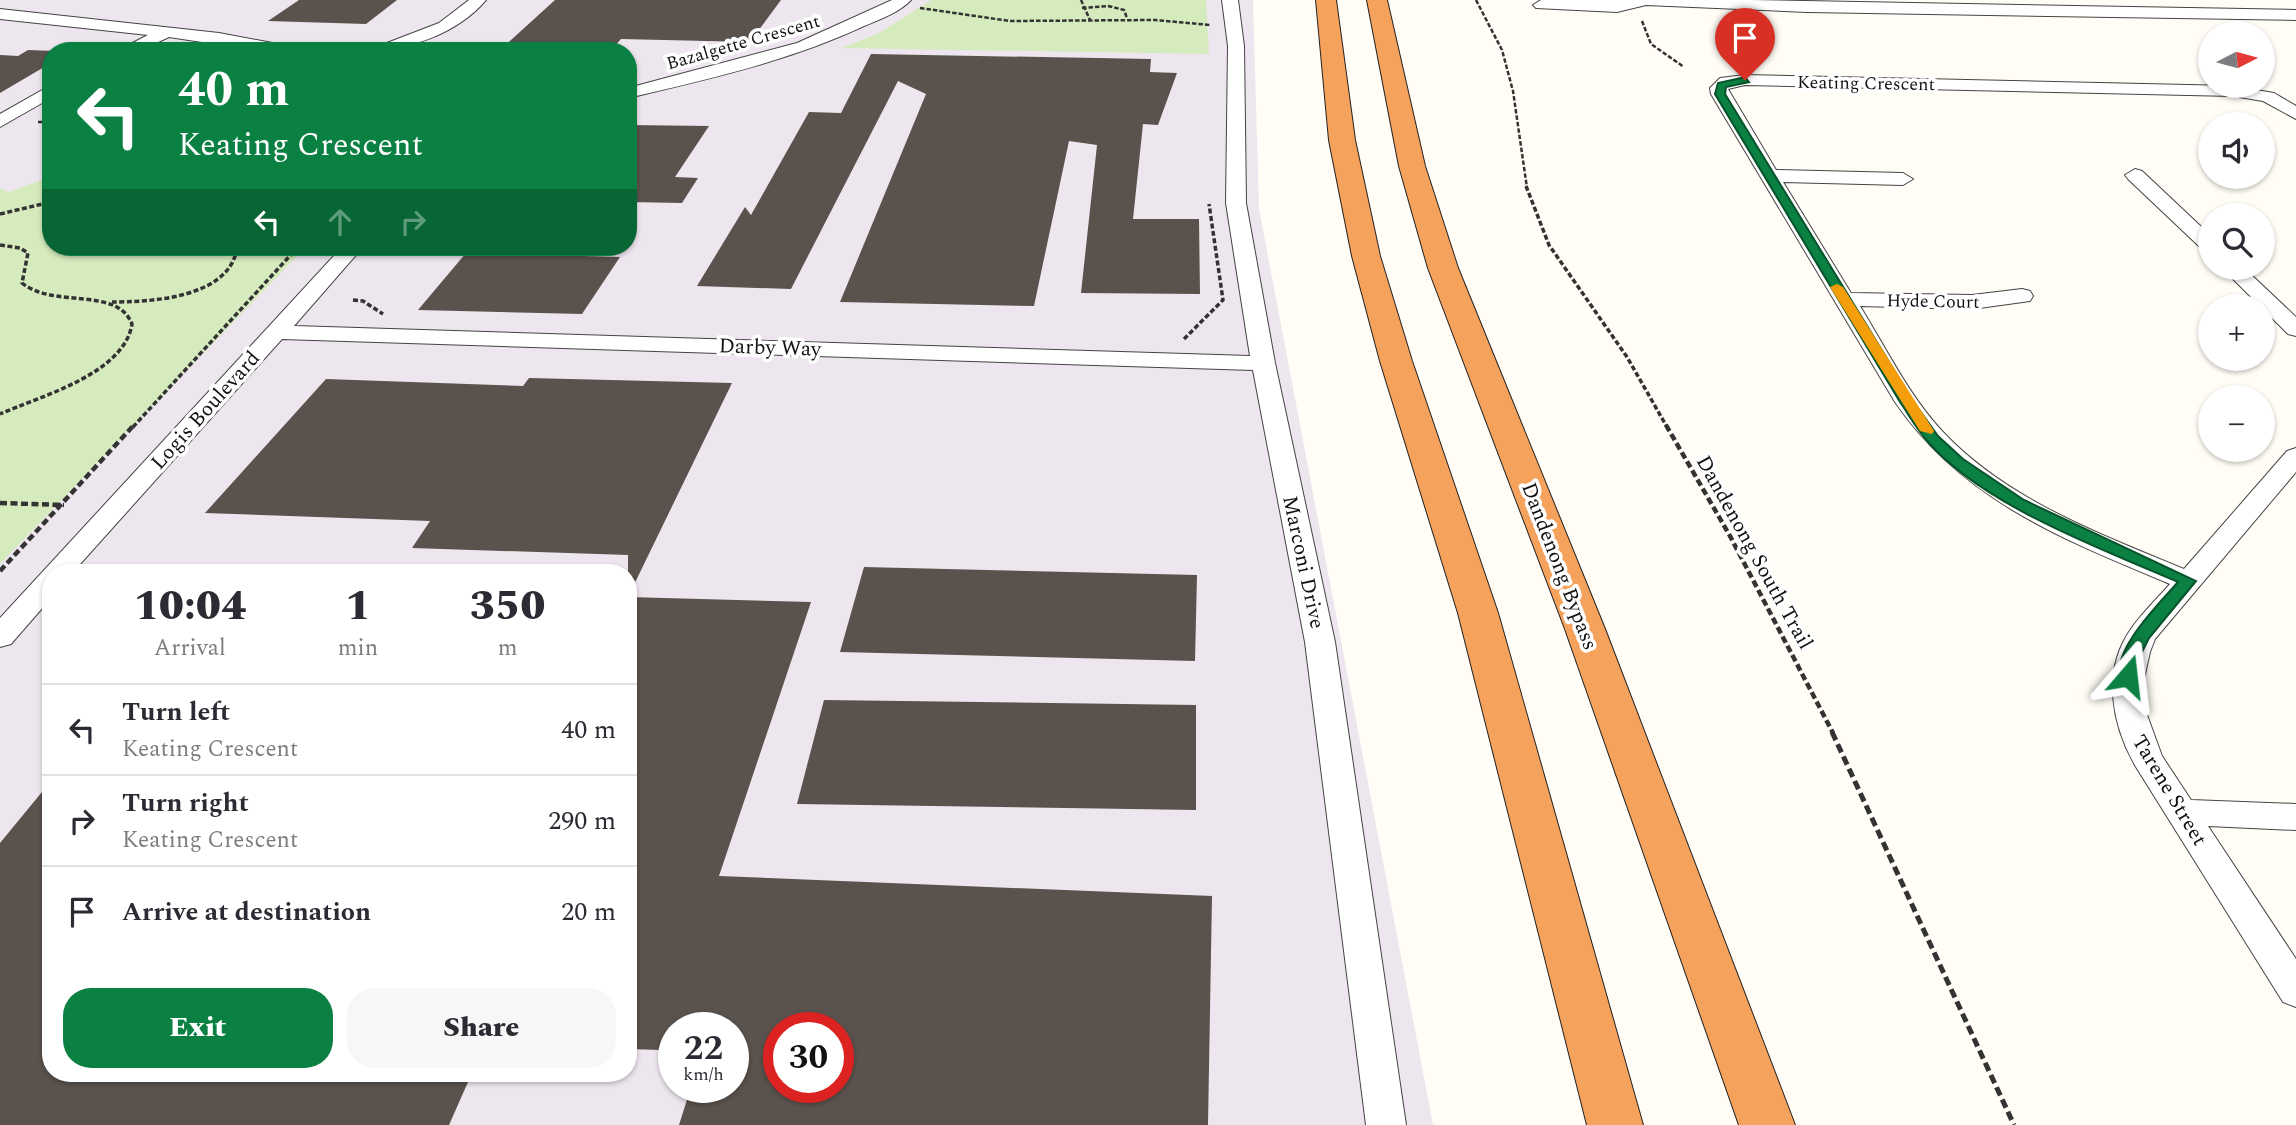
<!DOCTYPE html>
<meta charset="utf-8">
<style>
:root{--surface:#fff;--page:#f7f7f7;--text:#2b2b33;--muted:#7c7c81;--line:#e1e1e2;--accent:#0b8043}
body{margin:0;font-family:Spectral,serif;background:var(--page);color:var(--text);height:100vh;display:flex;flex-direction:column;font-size:26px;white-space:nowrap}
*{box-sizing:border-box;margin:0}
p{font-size:23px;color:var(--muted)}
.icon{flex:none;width:38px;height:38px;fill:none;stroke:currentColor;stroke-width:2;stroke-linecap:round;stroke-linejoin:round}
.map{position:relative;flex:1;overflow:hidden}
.side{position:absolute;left:42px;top:564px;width:595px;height:518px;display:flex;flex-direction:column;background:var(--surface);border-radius:28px;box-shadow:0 2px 5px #0004}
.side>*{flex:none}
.hud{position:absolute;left:42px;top:42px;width:595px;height:214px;border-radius:28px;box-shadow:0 2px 5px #0004;background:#0b8043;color:#fff;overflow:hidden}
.needle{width:46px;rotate:84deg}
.buttons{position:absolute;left:2198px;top:21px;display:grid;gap:14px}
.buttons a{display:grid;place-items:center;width:77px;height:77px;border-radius:50%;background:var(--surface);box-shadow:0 2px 5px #0004;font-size:35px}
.speed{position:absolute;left:658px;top:1012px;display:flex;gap:14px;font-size:35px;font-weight:700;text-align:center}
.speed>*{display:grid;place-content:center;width:91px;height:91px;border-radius:50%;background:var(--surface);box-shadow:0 2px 5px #0004;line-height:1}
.speed small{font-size:18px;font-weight:400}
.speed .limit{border:10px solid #d22;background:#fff;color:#111}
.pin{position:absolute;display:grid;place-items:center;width:60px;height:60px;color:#fff;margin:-72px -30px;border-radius:50% 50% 50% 0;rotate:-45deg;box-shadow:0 0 7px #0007}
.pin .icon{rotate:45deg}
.me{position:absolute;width:77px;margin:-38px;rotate:17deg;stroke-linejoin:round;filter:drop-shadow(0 0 5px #0008)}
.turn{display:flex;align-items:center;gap:24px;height:147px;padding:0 21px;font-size:32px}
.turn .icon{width:91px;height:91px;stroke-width:2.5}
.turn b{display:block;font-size:49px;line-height:60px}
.lanes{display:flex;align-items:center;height:66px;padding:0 21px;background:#0003;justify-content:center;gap:35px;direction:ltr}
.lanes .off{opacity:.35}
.eta{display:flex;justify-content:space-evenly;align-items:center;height:119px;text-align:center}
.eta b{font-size:42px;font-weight:800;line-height:49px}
.action{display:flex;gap:14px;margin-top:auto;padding:14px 21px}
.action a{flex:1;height:80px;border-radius:28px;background:var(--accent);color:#fff;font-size:28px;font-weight:800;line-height:80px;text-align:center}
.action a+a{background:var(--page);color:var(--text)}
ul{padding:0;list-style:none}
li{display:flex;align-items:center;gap:21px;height:91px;padding:0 21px;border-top:2px solid var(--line)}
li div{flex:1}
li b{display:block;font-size:26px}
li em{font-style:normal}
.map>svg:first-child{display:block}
.industrial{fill:#eee6ef;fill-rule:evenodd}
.green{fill:#d5ebbd}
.building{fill:#5a524d;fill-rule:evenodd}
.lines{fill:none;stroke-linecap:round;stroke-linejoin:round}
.minor-casing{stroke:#444;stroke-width:2}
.highway-casing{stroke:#222;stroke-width:2}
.path-far3{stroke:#333;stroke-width:2.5;stroke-dasharray:4.5 2;stroke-linecap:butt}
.path-far2{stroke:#333;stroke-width:3.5;stroke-dasharray:5 2.5;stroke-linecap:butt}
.path-far1{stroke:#333;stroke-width:4.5;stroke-dasharray:7 3.5;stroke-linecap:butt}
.path{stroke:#333;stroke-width:5;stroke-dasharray:9 4.5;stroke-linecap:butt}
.minor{fill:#fff;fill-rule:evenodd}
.highway{fill:#f5a25d;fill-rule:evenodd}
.route{fill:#0b8043;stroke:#07532c;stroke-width:2}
.slow{fill:#f59e0b}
.labels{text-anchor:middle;stroke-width:7;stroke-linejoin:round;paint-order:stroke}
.far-street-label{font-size:18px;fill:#111;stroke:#fff}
.street-label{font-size:21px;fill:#111;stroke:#fff}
</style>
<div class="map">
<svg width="2296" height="1125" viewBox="0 0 2296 1125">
<rect width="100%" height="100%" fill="#fffdf5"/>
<path class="industrial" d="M0,0H1253L1259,209L1433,1125H0ZM51,51H628V247H51ZM51,572H628V1073H51ZM674,1027H733V1087H674ZM779,1027H838V1087H779Z"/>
<g class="green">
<polygon points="931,0 1206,0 1209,54 841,48 879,33"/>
<polygon points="51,177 51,247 306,247 0,564 0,188 8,192"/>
</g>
<g class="building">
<polygon points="299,0 397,0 366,24 268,21"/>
<polygon points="555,0 781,0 750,42 621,39 610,51 499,51"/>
<polygon points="28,50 56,51 51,51 51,63 0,93 0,55 18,56"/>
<polygon points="871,54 1151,59 1150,72 1177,73 1158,125 1143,124 1133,219 1199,219 1200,294 1081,293 1097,145 1069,141 1034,306 840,302 926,94 898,81 791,289 697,286 745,207 751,215 809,112 841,113"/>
<polygon points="628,125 709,126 675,177 698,178 682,203 628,202"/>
<polygon points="466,253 620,257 582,314 418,310"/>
<path d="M529,378L732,383L628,597L811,602L719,876L1212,896L1208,1125H679L691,1087H733V1027H669L661,1050L628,1049V555L412,548L430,521L205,513L326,379L523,386ZM779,1027H838V1087H779Z"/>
<polygon points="864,567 1197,575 1195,661 840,652"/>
<polygon points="824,700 1196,705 1196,810 797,804"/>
<polygon points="51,781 51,1073 472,1073 449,1125 0,1125 0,843"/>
</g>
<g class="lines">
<g class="minor-casing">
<g id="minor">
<path d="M469,0H486C458,33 408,51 366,51L439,23Z"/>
<path d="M892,0H911C900,12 879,20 864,26C789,61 709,79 628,98V88L797,43Z"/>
<polygon points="1222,0 1238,0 1244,46 1246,203 1275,363 1335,642 1406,1125 1366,1125 1305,642 1253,370 282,339 73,572 51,572 51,598 11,644 0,647 0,618 342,247 363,247 294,326 1250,356 1226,203 1228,46"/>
<polygon points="1541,0 1750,0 2296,10 2296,20 1807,12 1646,5 1617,12 1536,8 1533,5"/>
<polygon points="0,9 219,33 288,46 296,51 261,51 169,37 139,51 117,51 148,35 0,19"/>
<path d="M1745,75L2233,86L2274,93L2296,106V119L2263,101L2233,96L1745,85L1728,89L1776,170L1903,173L1913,179L1903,185L1783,182L1851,293L1972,295L2022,289L2030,291L2033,296L2030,301L1972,309L1860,306C1886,348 1909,396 1943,432C2007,500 2098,533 2184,569L2287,451L2296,448V472L2155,639L2150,652L2143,683L2146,712L2162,756L2191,800L2296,804V830L2208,826L2296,959V1007L2283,1002L2136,767C2112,726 2101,671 2131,629C2142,613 2157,599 2170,584C2063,539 1963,501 1895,402L1711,94L1710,88L1720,78Z"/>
<polygon points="51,85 51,98 0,127 0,114"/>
<polygon points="2135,169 2142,171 2210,235 2210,252 2203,250 2128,179 2125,175"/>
<polygon points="2222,268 2244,268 2296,317 2296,336 2288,334"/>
</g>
</g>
<g class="highway-casing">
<g id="highway">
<polygon points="1316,0 1336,0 1355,140 1380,256 1412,361 1498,613 1643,1125 1587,1125 1458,613 1380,361 1352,256 1329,140"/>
<polygon points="1367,0 1387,0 1425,166 1458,268 1605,629 1795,1125 1739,1125 1565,629 1428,268 1399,166"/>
</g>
</g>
<g class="path-far3">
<polyline points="1081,0 1090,20"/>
<polyline points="1476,0 1502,50 1513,91 1527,188"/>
<polyline points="920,8 1010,21 1155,20 1210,25"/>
<polyline points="1082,8 1108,6 1124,10 1127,18"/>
<polyline points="1642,21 1651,44 1684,67"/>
<polyline points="344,50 355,46"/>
<polyline points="83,51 94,43"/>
<polyline points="38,122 51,122"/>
</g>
<g class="path-far2">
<polyline points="1526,186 1549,245 1627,357 1667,427"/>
<polyline points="0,214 51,202"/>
<path d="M0,245L20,248L28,253L22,283C54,309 117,286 132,324C124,374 41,396 0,414"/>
<polyline points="353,300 363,301 383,314"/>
<path d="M112,302C151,302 224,298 236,253L230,247"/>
<polyline points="1184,339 1223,300 1209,204"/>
<polyline points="133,427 298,247"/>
</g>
<g class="path-far1">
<polyline points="1666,425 1730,536 1833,733"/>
<polyline points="0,503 64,505"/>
<polyline points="0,571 134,425"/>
</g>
<polyline class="path" points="1832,732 2014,1125"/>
<use href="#minor" class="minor"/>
<use href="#highway" class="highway"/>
</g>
<path class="route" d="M1745,77L1749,82L1726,87L1725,94L1913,401L1938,436L1963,459L2024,500L2196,581L2149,638L2139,658L2134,680H2122C2108,653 2161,602 2178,582C2101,549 1983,505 1928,442C1917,430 1909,415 1900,402L1715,94L1718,83Z"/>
<polygon class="slow" points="1837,284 1843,287 1934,431 1932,434 1920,431 1830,287"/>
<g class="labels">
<g class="far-street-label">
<text transform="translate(743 42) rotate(-16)" y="6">Bazalgette Crescent</text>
<text transform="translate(1866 83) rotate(1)" y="6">Keating Crescent</text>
<text transform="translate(1933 301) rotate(1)" y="6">Hyde Court</text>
</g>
<g class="street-label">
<text transform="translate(770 347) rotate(2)" y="7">Darby Way</text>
<text transform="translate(205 410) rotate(-48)" y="7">Logis Boulevard</text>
<text transform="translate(1755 552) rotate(61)" y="7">Dandenong South Trail</text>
<text transform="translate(1304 562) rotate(78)" y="7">Marconi Drive</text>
<text transform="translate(1560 566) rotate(69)" y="7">Dandenong Bypass</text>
<text transform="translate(2170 790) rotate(59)" y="7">Tarene Street</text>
</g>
</g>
</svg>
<div class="buttons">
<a><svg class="needle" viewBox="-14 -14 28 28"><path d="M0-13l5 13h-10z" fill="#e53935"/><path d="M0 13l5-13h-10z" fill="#7c7c81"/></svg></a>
<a><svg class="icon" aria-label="sound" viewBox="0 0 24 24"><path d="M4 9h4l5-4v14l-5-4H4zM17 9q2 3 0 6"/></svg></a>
<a><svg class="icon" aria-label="search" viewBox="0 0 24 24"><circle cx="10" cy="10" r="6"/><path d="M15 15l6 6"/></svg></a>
<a>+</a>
<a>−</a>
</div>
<div class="speed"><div>22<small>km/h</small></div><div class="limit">30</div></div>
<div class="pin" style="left:1745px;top:80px;background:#d93025"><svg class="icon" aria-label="arrive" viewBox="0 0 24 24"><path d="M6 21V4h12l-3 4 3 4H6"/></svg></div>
<svg class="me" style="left:2128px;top:676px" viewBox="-20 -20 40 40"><path d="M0-17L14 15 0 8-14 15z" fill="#0b8043" stroke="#fff" stroke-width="4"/></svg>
<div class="hud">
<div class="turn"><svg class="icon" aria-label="left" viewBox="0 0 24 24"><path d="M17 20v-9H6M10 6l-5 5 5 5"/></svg><div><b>40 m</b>Keating Crescent</div></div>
<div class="lanes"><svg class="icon" aria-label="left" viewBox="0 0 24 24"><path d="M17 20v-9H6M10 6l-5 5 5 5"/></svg><svg class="icon off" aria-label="ahead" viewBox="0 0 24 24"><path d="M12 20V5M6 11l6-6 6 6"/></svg><svg class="icon off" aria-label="right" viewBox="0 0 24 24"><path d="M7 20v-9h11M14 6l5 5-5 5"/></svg></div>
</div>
<section class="side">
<div class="eta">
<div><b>10:04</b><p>Arrival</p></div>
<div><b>1</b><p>min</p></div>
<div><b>350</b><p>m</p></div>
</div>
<ul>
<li><svg class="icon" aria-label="left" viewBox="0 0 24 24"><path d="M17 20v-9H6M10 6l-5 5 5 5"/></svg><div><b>Turn left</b><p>Keating Crescent</p></div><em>40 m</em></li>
<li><svg class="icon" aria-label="right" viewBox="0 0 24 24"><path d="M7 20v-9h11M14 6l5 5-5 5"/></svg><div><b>Turn right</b><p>Keating Crescent</p></div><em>290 m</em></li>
<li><svg class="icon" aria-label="arrive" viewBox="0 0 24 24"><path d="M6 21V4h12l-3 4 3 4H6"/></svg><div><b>Arrive at destination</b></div><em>20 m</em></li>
</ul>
<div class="action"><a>Exit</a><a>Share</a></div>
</section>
</div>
